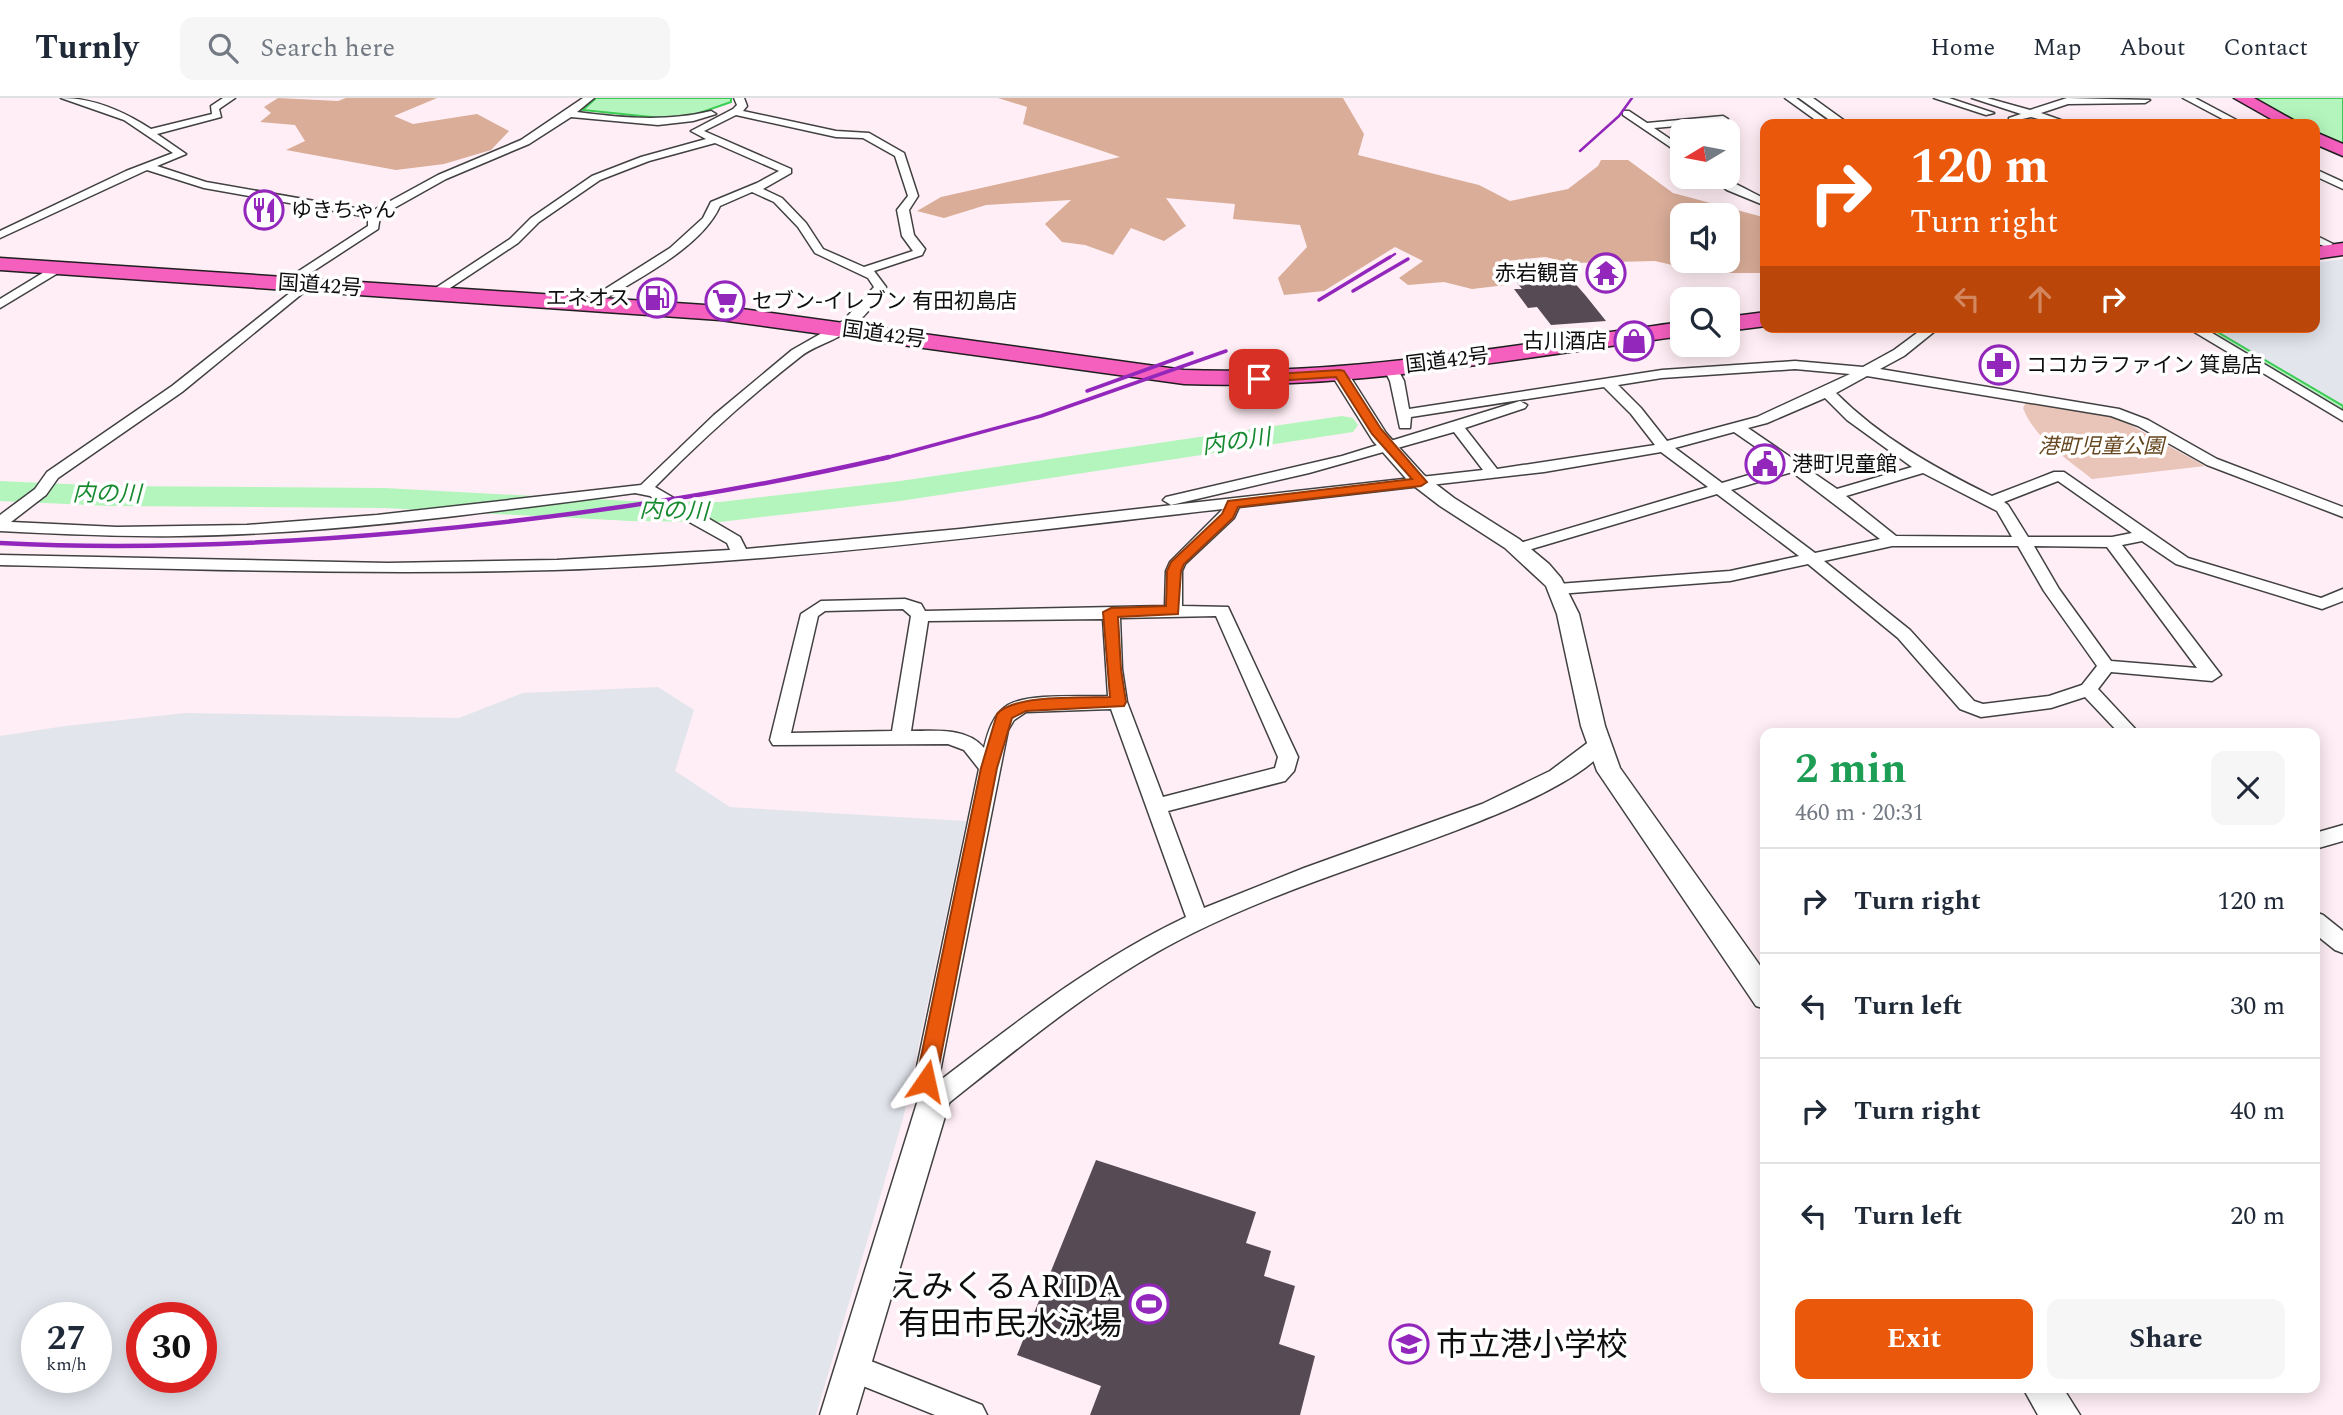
<!DOCTYPE html>
<meta charset="utf-8">
<style>
:root{--surface:#fff;--page:#f6f6f7;--text:#1f2937;--muted:#747a83;--line:#e0e1e3;--accent:#ea580c}
body{margin:0;font-family:Spectral,"Noto Sans JP",serif;background:var(--page);color:var(--text);height:100vh;display:flex;flex-direction:column;font-size:26px;white-space:nowrap}
*{box-sizing:border-box;margin:0}
p{font-size:23px;color:var(--muted)}
.icon{flex:none;width:38px;height:38px;fill:none;stroke:currentColor;stroke-width:2;stroke-linecap:round;stroke-linejoin:round}
.map{position:relative;flex:1;overflow:hidden}
.details{position:absolute;left:1760px;top:630px;width:560px;height:665px;display:flex;flex-direction:column;background:var(--surface);border-radius:14px;box-shadow:0 4px 18px #0003}
.details>*{flex:none}
.top-card{position:absolute;left:1760px;top:21px;width:560px;height:214px;border-radius:14px;box-shadow:0 4px 18px #0003;background:#ea580c;color:#fff;overflow:hidden}
.needle{width:46px;rotate:260deg}
.buttons{position:absolute;left:1670px;top:21px;display:grid;gap:14px}
.buttons a{display:grid;place-items:center;width:70px;height:70px;border-radius:14px;background:var(--surface);box-shadow:0 4px 18px #0003;font-size:35px}
.speed{position:absolute;left:21px;top:1204px;display:flex;gap:14px;font-size:35px;font-weight:700;text-align:center}
.speed>*{display:grid;place-content:center;width:91px;height:91px;border-radius:50%;background:var(--surface);box-shadow:0 4px 18px #0003;line-height:1}
.speed small{font-size:18px;font-weight:400}
.speed .limit{border:10px solid #d22;background:#fff;color:#111}
.pin{position:absolute;display:grid;place-items:center;width:60px;height:60px;color:#fff;margin:-30px;border-radius:14px;box-shadow:0 4px 10px #0006}
.me{position:absolute;width:77px;margin:-38px;rotate:11deg;stroke-linejoin:round;filter:drop-shadow(0 0 5px #0008)}
.turn{display:flex;align-items:center;gap:24px;height:147px;padding:0 35px;font-size:32px}
.turn .icon{width:91px;height:91px;stroke-width:2.5}
.turn b{display:block;font-size:49px;line-height:60px}
.lanes{display:flex;align-items:center;height:66px;padding:0 35px;background:#0003;justify-content:center;gap:35px;direction:ltr}
.lanes .off{opacity:.35}
.round{display:grid;place-items:center;flex:none;width:74px;height:74px;border-radius:14px;background:var(--page)}
.headline{display:flex;align-items:center;justify-content:space-between;height:119px;padding:0 35px}
h1{font-size:42px;font-weight:700;line-height:52px;color:#1e9e55}
.action{display:flex;gap:14px;margin-top:auto;padding:14px 35px}
.action a{flex:1;height:80px;border-radius:14px;background:var(--accent);color:#fff;font-size:28px;font-weight:700;line-height:80px;text-align:center}
.action a+a{background:var(--page);color:var(--text)}
ul{padding:0;list-style:none}
li{display:flex;align-items:center;gap:21px;height:105px;padding:0 35px;border-top:2px solid var(--line)}
li div{flex:1}
li b{display:block;font-size:26px}
li em{font-style:normal}
header{display:flex;align-items:center;gap:42px;box-sizing:border-box;height:98px;padding:0 35px;background:var(--surface);border-bottom:2px solid var(--line)}
header strong{font-size:33px}
nav{display:flex;gap:38px;margin-inline-start:auto;font-size:24px}
.search{width:490px;height:63px;background:var(--page);display:flex;align-items:center;gap:18px;box-sizing:border-box;padding:0 24px;border-radius:14px;color:var(--muted);font-size:26px}
.map>svg:first-child{display:block}
.industrial{fill:#e2e5ec;fill-rule:evenodd}
.green{fill:#e9c4b8}
.forest{fill:#d9ad98;fill-rule:evenodd}
.water{fill:#b4f5bd;stroke:#3bcc54;stroke-width:2}
.lines{fill:none;stroke-linecap:round;stroke-linejoin:round}
.river{fill:#b4f5bd;fill-rule:evenodd}
.building{fill:#564a54}
.minor-casing{stroke:#414141;stroke-width:3}
.tertiary-casing{stroke:#414141;stroke-width:3}
.trunk-casing{stroke:#1f1f1f;stroke-width:3}
.minor{fill:#fff;fill-rule:evenodd}
.tertiary{fill:#fff;fill-rule:evenodd}
.trunk{fill:#f55fbe;fill-rule:evenodd}
.rail-far2{stroke:#9327bc;stroke-width:2.5}
.rail-far1{stroke:#9327bc;stroke-width:3.5}
.rail{stroke:#9327bc;stroke-width:4.5}
.route{fill:#ea580c;stroke:#983908;stroke-width:2}
.labels{text-anchor:middle;stroke-width:7;stroke-linejoin:round;paint-order:stroke}
.far-poi-label{font-size:21px;fill:#0e0e0e;stroke:#fff;text-anchor:start}
.far-street-label{font-size:21px;fill:#0e0e0e;stroke:#fff}
.far-park-label{font-size:21px;font-style:italic;fill:#65461e;stroke:#fff}
.far-water-label{font-size:23px;font-style:italic;fill:#17892f;stroke:#fff}
.near-poi-label{font-size:32px;fill:#0e0e0e;stroke:#fff;text-anchor:end}
</style>
<header>
<strong>Turnly</strong>
<div class="search"><svg class="icon" aria-label="search" viewBox="0 0 24 24"><circle cx="10" cy="10" r="6"/><path d="M15 15l6 6"/></svg>Search here</div>
<nav><a>Home</a><a>Map</a><a>About</a><a>Contact</a></nav>
</header>
<div class="map">
<svg width="2343" height="1317" viewBox="0 0 2343 1317">
<rect width="100%" height="100%" fill="#ffeef5"/>
<g class="industrial">
<polygon points="2343,161 2343,308 2209,229 2315,229 2315,165"/>
<path d="M658,589L694,612L675,673L730,709L966,723L903,1021L816,1317H0V638L65,628L186,615L459,620L523,595ZM37,1220H96V1279H37ZM142,1220H201V1279H142Z"/>
</g>
<path class="green" d="M2028,301L2116,319L2205,368L2092,381C2067,361 2035,341 2023,310Z"/>
<g class="forest">
<polygon points="278,0 338,3 346,0 437,0 394,18 413,26 477,16 509,33 491,52 444,66 396,72 286,52 305,43 295,27 260,24 271,15 264,9"/>
<path d="M998,0H1343L1364,36L1358,57L1479,87L1510,103L1568,91L1598,68L1601,62H1628L1673,95L1763,119L1761,135L1766,137V175H1707L1655,163L1572,165L1545,159L1495,164L1506,187L1472,191L1444,184L1408,187L1399,180L1423,163L1395,149L1324,193L1284,197L1278,180L1307,149L1300,127L1233,121L1235,106L1166,100L1186,128L1164,143L1131,130L1113,157L1085,147L1062,144L1045,126L1071,102L986,107L944,120L917,113L941,99L1120,59L1023,26L1027,9ZM1682,117H1727V163H1682Z"/>
</g>
<g class="water">
<polygon points="596,0 731,0 731,4 688,19 661,20 583,12"/>
<polygon points="2252,0 2343,0 2343,48 2315,33 2315,26 2302,26"/>
<polygon points="2196,229 2209,229 2343,308 2343,316"/>
</g>
<g class="lines">
<polygon class="river" points="1342,318 1353,320 1358,327 1353,334 900,403 720,424 631,423 384,410 111,408 0,403 0,383 111,388 384,390 631,403 720,404 900,383"/>
</g>
<g class="building">
<polygon points="1565,174 1586,198 1606,223 1551,227 1537,209 1528,210 1514,191 1522,191 1512,178"/>
<polygon points="1096,1062 1256,1114 1246,1145 1271,1153 1264,1178 1295,1188 1279,1246 1315,1258 1300,1317 1090,1317 1101,1288 1017,1257"/>
</g>
<g class="lines">
<g class="minor-casing">
<g id="minor">
<path d="M61,0C94,0 123,13 151,31L212,16L211,8L223,0H235L219,11L221,19L157,36L186,56L157,68L206,84L372,113L438,77L521,42L583,0H594L577,14C623,20 666,24 711,13L716,16L693,23L658,27L571,19L529,46L446,81L380,118L378,131L289,189L285,188V182L368,128V119L204,90L147,72L0,140V133L126,73L173,55L124,22Z"/>
<path d="M734,0H744L747,8L743,13L836,33L869,35L904,55L918,98L909,112L914,137L925,151L922,157L874,173L886,189C874,208 858,227 838,239C825,246 811,250 800,259C749,299 700,343 655,389L740,439L746,451L960,431L1483,372L1454,334L1309,375L1171,407L1163,402L1166,399L1342,358L1520,303L1527,307L1525,310L1465,330L1497,371L1655,347L1631,316L1604,289L1411,319L1410,330H1400L1390,283L1383,269L1390,265L1395,266L1404,283L1409,311L1662,272L1795,263L1863,269L1894,252L1925,229H1940L1904,258L1880,271L2119,311L2148,322L2217,361L2343,409V419L2207,367L2138,328L2111,318L1867,278L1836,295C1881,340 1935,370 1992,398L2054,374H2064L2188,460L2321,500L2343,491V503L2322,511L2176,466L2142,443L2122,447L2221,577L2212,583L2111,574L2098,591L2139,635H2119L2085,599L2051,610L1981,619L1960,611L1898,540L1808,466L1730,483L1558,496L1550,491L1558,486L1730,473L1799,458L1717,396L1525,453L1519,455L1511,450L1513,447L1708,389L1661,354L1544,374L1239,409L1234,420L1185,466L1182,473V508L1228,509L1298,659L1294,673L1285,683L1168,713L1204,810L1304,770L1482,706L1550,673L1590,643H1604L1607,648C1589,678 1513,710 1480,723C1385,761 1285,789 1193,835C1104,879 1028,942 950,1004L942,1013L933,1016L924,1013L914,983L979,671L964,652L948,646L773,647L770,642L801,516L821,503L905,501L921,506L925,513L1165,508L1166,473L1170,464L1223,411C1001,436 778,465 554,472C370,477 185,471 0,467V457L388,465L557,462L730,452L727,445L675,416L650,398L635,395C484,415 333,436 180,438C120,439 60,436 0,433V417L35,391L47,374L172,288L305,183L309,184V190L182,294L58,380L46,397L11,424L117,429L247,427L377,417L641,387L714,317L792,252L843,223L874,189L868,180L815,155L798,129L774,104L752,94L720,108C701,151 633,183 593,208H585L583,205L670,150L703,120L711,104L757,85L779,73L715,45L649,63L600,82L539,124L518,145L438,198H430L428,195L510,141L531,120L592,78L641,59L706,41L691,33L733,11L737,7ZM736,17L836,39L863,40L895,58L908,98L897,112L902,138L913,153L864,169L823,151L806,125L782,100L763,91L791,75V71L704,33ZM1795,271L1850,276L1757,319L1667,343L1641,310L1618,287L1662,280ZM1825,300L1847,322L1912,369L1837,391L1748,330L1767,325ZM1734,334L1782,367L1722,385L1675,350ZM1792,374L1880,441L1815,455L1731,392ZM1923,375L1997,413L2012,439L1896,438L1846,398ZM2058,383L2132,435L2112,439H2028L2008,407L2004,404ZM1892,448H2018L2044,493L2097,568L2082,587L2049,598L1983,606L1974,603L1910,532L1824,463ZM2034,448L2107,449L2197,570L2111,563L2059,491ZM903,511L911,518L892,633L791,635L818,518L825,513ZM1216,518L1278,659L1275,670L1163,699L1127,604L1122,571L1120,520ZM1103,521L1108,598C1082,599 1030,595 1008,607C993,616 988,634 984,650C967,629 935,633 911,633L928,523ZM1111,611L1186,819C1095,862 1018,923 938,984L1008,632L1014,622L1026,614Z"/>
<polygon points="1785,0 1796,0 1832,26 1821,26"/>
<polygon points="1934,0 1949,0 1994,15 1986,17"/>
<polygon points="1972,0 1987,0 2030,12 2067,0 2150,2 2145,5 2068,6 2041,15 2072,26 2057,26 2031,19 2009,24 2009,20 2021,16"/>
<polygon points="2183,0 2195,0 2244,26 2232,26"/>
<polygon points="1623,13 1629,13 1647,25 1723,18 1728,21 1723,24 1654,30 1682,49 1682,57 1623,17"/>
<polygon points="2315,71 2343,84 2343,91 2315,78"/>
<path d="M1711,79C1729,79 1749,94 1766,101V108L1727,92Z"/>
<polygon points="2315,137 2333,146 2327,149 2315,145"/>
<polygon points="59,165 65,169 63,172 0,210 0,201"/>
<polygon points="2186,229 2202,229 2343,313 2343,323"/>
<polygon points="2343,727 2343,743 2315,751 2315,735"/>
<polygon points="2315,814 2323,817 2343,833 2343,855 2335,852 2315,836"/>
<polygon points="853,1256 982,1307 987,1317 935,1317 843,1280 839,1270 843,1260"/>
</g>
</g>
<g class="tertiary-casing">
<g id="tertiary">
<polygon points="1799,0 1813,0 1849,26 1835,26"/>
<polygon points="1340,271 1346,272 1386,335 1424,377 1454,400 1519,441 1549,466 1561,480 1579,516 1605,628 1620,670 1766,876 1766,911 1756,908 1597,673 1581,628 1557,516 1546,488 1505,450 1440,408 1410,385 1373,343 1331,276"/>
<polygon points="933,991 944,995 949,1005 856,1317 820,1317 917,1005 922,995"/>
<polygon points="2023,1290 2063,1290 2080,1317 2038,1317"/>
</g>
</g>
<g class="trunk-casing">
<g id="trunk">
<polygon points="2234,0 2254,0 2300,26 2280,26"/>
<polygon points="2315,34 2343,46 2343,58 2315,46"/>
<polygon points="2343,145 2343,157 2315,161 2315,149"/>
<path d="M0,160L720,208L1184,272C1351,278 1517,246 1682,224V238C1517,260 1351,292 1184,286L720,222L0,172Z"/>
<polygon points="1766,214 1766,228 1727,233 1727,219"/>
</g>
</g>
<use href="#minor" class="minor"/>
<use href="#tertiary" class="tertiary"/>
<use href="#trunk" class="trunk"/>
<g class="rail-far2">
<polyline points="1580,53 1619,18 1632,0"/>
<polyline points="1387,161 1395,156"/>
</g>
<g class="rail-far1">
<polyline points="1353,193 1408,161"/>
<polyline points="1319,202 1390,159"/>
<polyline points="1087,293 1192,255"/>
<polyline points="882,361 1041,318 1226,253"/>
</g>
<path class="rail" d="M0,445C136,452 272,446 408,434C570,419 731,396 889,359"/>
</g>
<path class="route" d="M1340,272L1344,273L1381,331L1427,384L1421,388L1238,409L1233,420L1184,466L1181,473L1178,516L1118,519L1121,571L1126,604L1124,608L1026,613L1012,620L997,670L936,983L933,989L926,992L919,989L916,983L981,670L997,616C1014,596 1084,600 1110,599L1103,514L1111,510L1166,508L1167,473L1171,464L1222,416L1228,403L1412,381L1372,336L1336,279L1259,284L1253,281L1259,277Z"/>
<defs>
<g id="restaurant-ring" transform="scale(2.0125)"><circle r="9.5" fill="#fff" stroke="#9327bc" stroke-width="1.5"/><path d="M-5-6h1v4h1v-4h1v4h1v-4h1v5L-1.5 .5V6h-2V.5L-5-1ZM5-6V6H3V1.5H1.5Q1.5-4 5-6Z" fill="#9327bc"/></g>
<g id="temple-ring" transform="scale(2.0125)"><circle r="9.5" fill="#fff" stroke="#9327bc" stroke-width="1.5"/><path d="M0-6L5-2H3V0L6.5 2.5H4V6H1.5V3h-3V6H-4V2.5H-6.5L-3 0V-2H-5Z" fill="#9327bc"/></g>
<g id="fuel-ring" transform="scale(2.0125)"><circle r="9.5" fill="#fff" stroke="#9327bc" stroke-width="1.5"/><path d="M-5.5-6h7V0h2V4h1.3V-2.5L3-4.5l.8-.8L6-3V5H2.5V1h-1V6h-7ZM-4.2-4.7v3.2H.2V-4.7Z" fill="#9327bc"/></g>
<g id="supermarket-ring" transform="scale(2.0125)"><circle r="9.5" fill="#fff" stroke="#9327bc" stroke-width="1.5"/><path d="M-6-5.5h2.5l.6 2H6L4.5 2H-2.5L-4.4-4H-6ZM-1.5 3.2a1.3 1.3 0 1 0 .1 0ZM3 3.2a1.3 1.3 0 1 0 .1 0Z" fill="#9327bc"/></g>
<g id="shop-ring" transform="scale(2.0125)"><circle r="9.5" fill="#fff" stroke="#9327bc" stroke-width="1.5"/><path d="M-5-2.5h2.3a2.7 3.5 0 0 1 5.4 0H5L5.5 6h-11ZM-1.5-2.5h3a1.5 2.3 0 0 0-3 0Z" fill="#9327bc"/></g>
<g id="pharmacy-ring" transform="scale(2.0125)"><circle r="9.5" fill="#fff" stroke="#9327bc" stroke-width="1.5"/><path d="M-2-6h4v4h4v4h-4v4h-4v-4h-4v-4h4Z" fill="#9327bc"/></g>
<g id="civic-ring" transform="scale(2.0125)"><circle r="9.5" fill="#fff" stroke="#9327bc" stroke-width="1.5"/><path d="M-.6-6.5H3V-4.5H.6V-3L4-1V1h2V6H-6V1h2V-1L-.6-3ZM-1.2 2.5V6h2.4V2.5Z" fill="#9327bc"/></g>
<g id="stadium-ring" transform="scale(2.0125)"><circle r="9.5" fill="#fff" stroke="#9327bc" stroke-width="1.5"/><path d="M0-5a6.5 5 0 1 0 0 10a6.5 5 0 1 0 0-10ZM-3.5-1.8h7v3.6h-7Z" fill="#9327bc"/></g>
<g id="school-ring" transform="scale(2.0125)"><circle r="9.5" fill="#fff" stroke="#9327bc" stroke-width="1.5"/><path d="M0-5L7-2L0 1L-7-2ZM-4 1L0 2.5L4 1V4Q0 6-4 4Z" fill="#9327bc"/></g>
</defs>
<g fill-rule="evenodd">
<use href="#restaurant-ring" x="264" y="112"/>
<use href="#temple-ring" x="1606" y="175"/>
<use href="#fuel-ring" x="657" y="200"/>
<use href="#supermarket-ring" x="725" y="203"/>
<use href="#shop-ring" x="1634" y="243"/>
<use href="#pharmacy-ring" x="1999" y="267"/>
<use href="#civic-ring" x="1765" y="366"/>
<use href="#stadium-ring" x="1149" y="1206"/>
<use href="#school-ring" x="1409" y="1246"/>
</g>
<g class="labels">
<g class="far-poi-label">
<text x="291" y="119">ゆきちゃん</text>
<text x="1579" y="182" text-anchor="end">赤岩観音</text>
<text x="630" y="207" text-anchor="end">エネオス</text>
<text x="752" y="210">セブン-イレブン 有田初島店</text>
<text x="1607" y="250" text-anchor="end">古川酒店</text>
<text x="2026" y="274">ココカラファイン 箕島店</text>
<text x="1792" y="373">港町児童館</text>
</g>
<g class="far-street-label">
<text transform="translate(320 187) rotate(4)" y="7">国道42号</text>
<text transform="translate(884 236) rotate(8)" y="7">国道42号</text>
<text transform="translate(1447 262) rotate(-7)" y="7">国道42号</text>
</g>
<g class="far-park-label">
<text x="2101" y="355">港町児童公園</text>
</g>
<g class="far-water-label">
<text transform="translate(1236 343) rotate(-8)" y="8">内の川</text>
<text transform="translate(107 395) rotate(1)" y="8">内の川</text>
<text transform="translate(674 412) rotate(2)" y="8">内の川</text>
</g>
<g class="near-poi-label">
<text x="1122" y="1199">えみくるARIDA<tspan x="1122" dy="37">有田市民水泳場</tspan></text>
<text x="1436" y="1257" text-anchor="start">市立港小学校</text>
</g>
</g>
</svg>
<div class="buttons">
<a><svg class="needle" viewBox="-14 -14 28 28"><path d="M0-13l5 13h-10z" fill="#e53935"/><path d="M0 13l5-13h-10z" fill="#747a83"/></svg></a>
<a><svg class="icon" aria-label="sound" viewBox="0 0 24 24"><path d="M4 9h4l5-4v14l-5-4H4zM17 9q2 3 0 6"/></svg></a>
<a><svg class="icon" aria-label="search" viewBox="0 0 24 24"><circle cx="10" cy="10" r="6"/><path d="M15 15l6 6"/></svg></a>
</div>
<div class="speed"><div>27<small>km/h</small></div><div class="limit">30</div></div>
<div class="pin" style="left:1259px;top:281px;background:#d93025"><svg class="icon" aria-label="arrive" viewBox="0 0 24 24"><path d="M6 21V4h12l-3 4 3 4H6"/></svg></div>
<svg class="me" style="left:926px;top:983px" viewBox="-20 -20 40 40"><path d="M0-17L14 15 0 8-14 15z" fill="#ea580c" stroke="#fff" stroke-width="4"/></svg>
<div class="top-card">
<div class="turn"><svg class="icon" aria-label="right" viewBox="0 0 24 24"><path d="M7 20v-9h11M14 6l5 5-5 5"/></svg><div><b>120 m</b>Turn right</div></div>
<div class="lanes"><svg class="icon off" aria-label="left" viewBox="0 0 24 24"><path d="M17 20v-9H6M10 6l-5 5 5 5"/></svg><svg class="icon off" aria-label="ahead" viewBox="0 0 24 24"><path d="M12 20V5M6 11l6-6 6 6"/></svg><svg class="icon" aria-label="right" viewBox="0 0 24 24"><path d="M7 20v-9h11M14 6l5 5-5 5"/></svg></div>
</div>
<section class="details">
<div class="headline"><div><h1>2 min</h1><p>460 m · 20:31</p></div><a class="round"><svg class="icon" aria-label="close" viewBox="0 0 24 24"><path d="M6 6l12 12M18 6L6 18"/></svg></a></div>
<ul>
<li><svg class="icon" aria-label="right" viewBox="0 0 24 24"><path d="M7 20v-9h11M14 6l5 5-5 5"/></svg><div><b>Turn right</b></div><em>120 m</em></li>
<li><svg class="icon" aria-label="left" viewBox="0 0 24 24"><path d="M17 20v-9H6M10 6l-5 5 5 5"/></svg><div><b>Turn left</b></div><em>30 m</em></li>
<li><svg class="icon" aria-label="right" viewBox="0 0 24 24"><path d="M7 20v-9h11M14 6l5 5-5 5"/></svg><div><b>Turn right</b></div><em>40 m</em></li>
<li><svg class="icon" aria-label="left" viewBox="0 0 24 24"><path d="M17 20v-9H6M10 6l-5 5 5 5"/></svg><div><b>Turn left</b></div><em>20 m</em></li>
</ul>
<div class="action"><a>Exit</a><a>Share</a></div>
</section>
</div>
